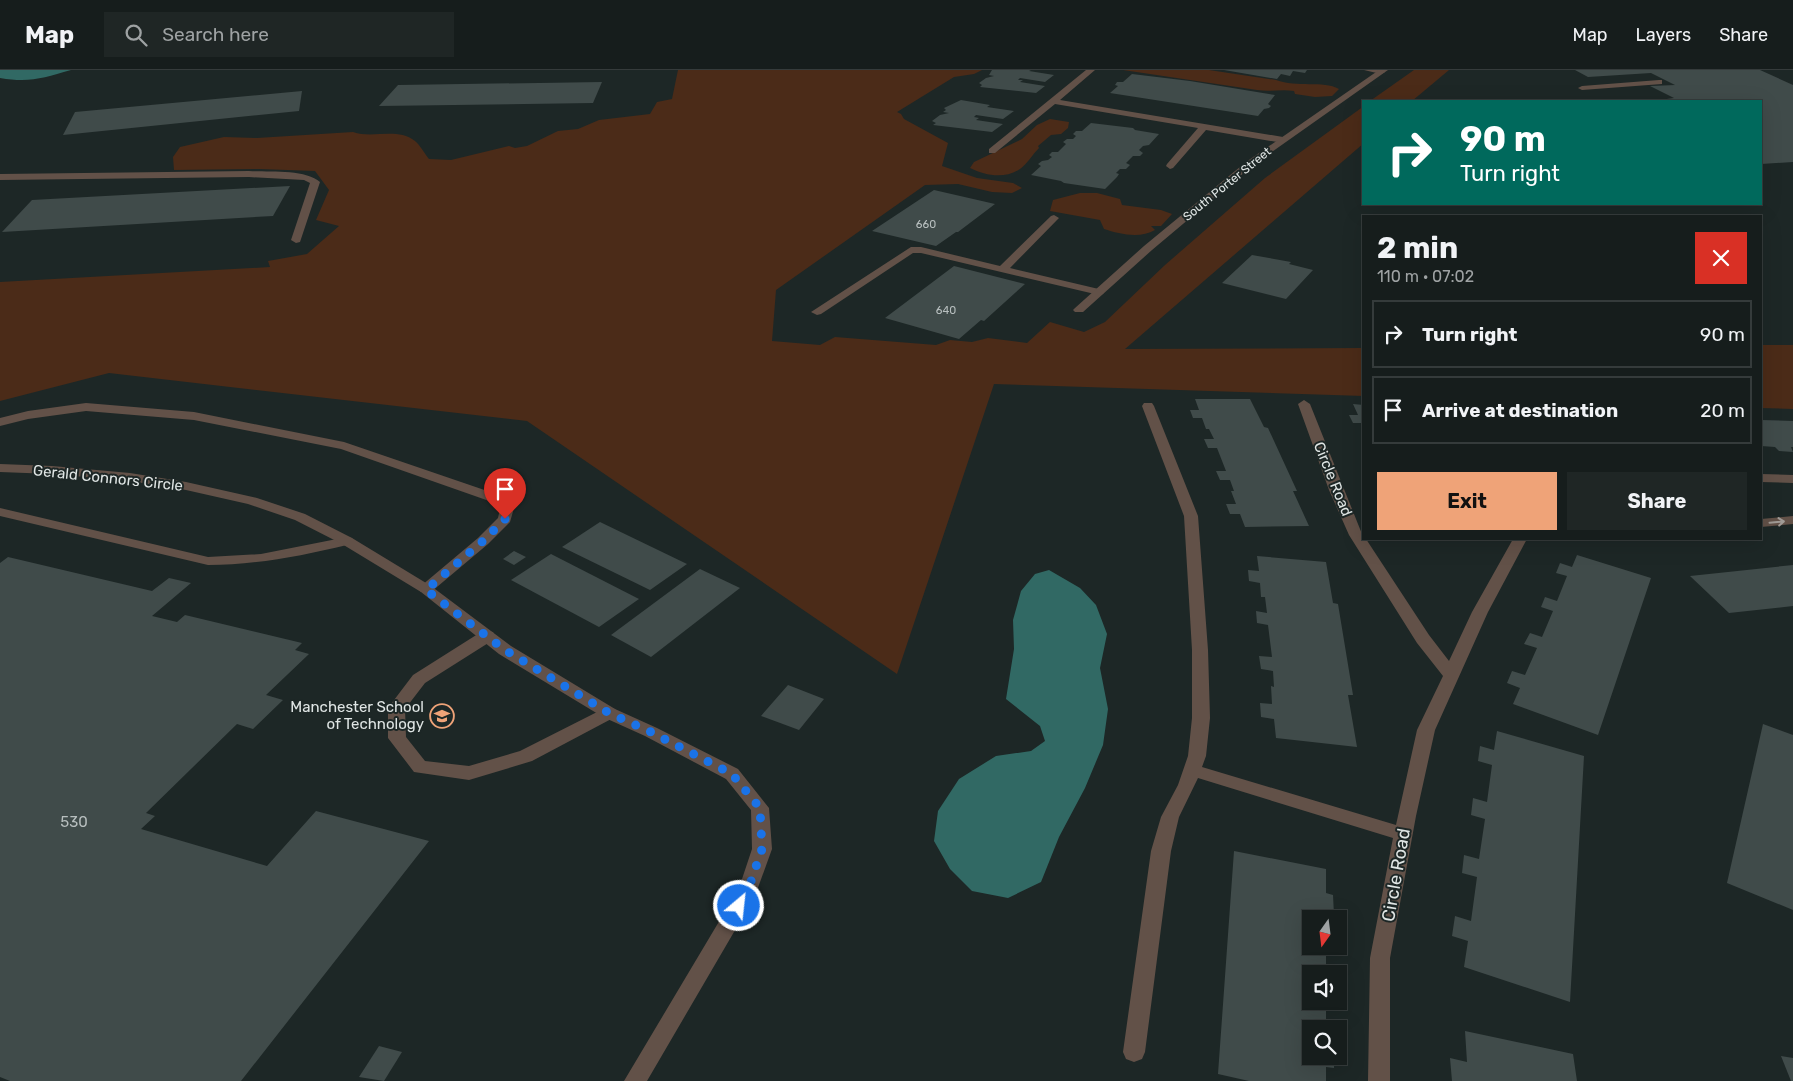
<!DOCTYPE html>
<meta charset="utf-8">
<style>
:root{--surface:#161d1c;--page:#1f2625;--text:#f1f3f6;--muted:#9ea2a3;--line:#353b3b;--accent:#efa378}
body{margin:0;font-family:Rubik,sans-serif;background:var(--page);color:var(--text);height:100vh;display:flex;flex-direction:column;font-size:19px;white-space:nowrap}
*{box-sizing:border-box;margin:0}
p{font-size:16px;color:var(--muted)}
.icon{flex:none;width:28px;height:28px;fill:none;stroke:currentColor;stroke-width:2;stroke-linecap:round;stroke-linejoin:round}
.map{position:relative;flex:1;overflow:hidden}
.drawer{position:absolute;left:1362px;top:145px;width:400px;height:325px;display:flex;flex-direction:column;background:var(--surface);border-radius:0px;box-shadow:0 5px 20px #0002,0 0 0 1px var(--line)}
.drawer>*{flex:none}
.hud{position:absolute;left:1362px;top:30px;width:400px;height:105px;border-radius:0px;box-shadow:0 5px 20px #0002,0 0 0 1px var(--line);background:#00695c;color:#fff;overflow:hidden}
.needle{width:32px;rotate:194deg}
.buttons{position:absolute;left:1302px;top:840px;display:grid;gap:10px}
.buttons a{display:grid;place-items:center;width:45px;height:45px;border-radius:0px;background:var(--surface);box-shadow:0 5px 20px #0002,0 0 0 1px var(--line);font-size:25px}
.pin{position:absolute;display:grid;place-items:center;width:42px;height:42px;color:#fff;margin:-51px -21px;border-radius:50% 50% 50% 0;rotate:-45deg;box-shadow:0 0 5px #0007}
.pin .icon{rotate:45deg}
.me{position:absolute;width:55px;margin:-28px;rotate:28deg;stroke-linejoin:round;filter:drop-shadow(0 0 4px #0008)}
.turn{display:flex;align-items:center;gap:18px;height:105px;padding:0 15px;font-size:22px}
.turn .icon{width:65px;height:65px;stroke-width:2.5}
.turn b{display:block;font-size:35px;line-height:42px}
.round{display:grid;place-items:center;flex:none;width:52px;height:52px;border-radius:0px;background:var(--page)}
.summary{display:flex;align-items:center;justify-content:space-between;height:85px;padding:0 15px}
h1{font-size:30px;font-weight:700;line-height:38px}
.action{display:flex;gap:10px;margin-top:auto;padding:10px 15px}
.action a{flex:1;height:58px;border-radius:0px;background:var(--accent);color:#111;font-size:20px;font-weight:700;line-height:58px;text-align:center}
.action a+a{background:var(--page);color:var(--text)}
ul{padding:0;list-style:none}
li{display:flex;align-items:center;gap:15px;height:68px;margin:0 10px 8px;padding:0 5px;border:2px solid var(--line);border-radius:0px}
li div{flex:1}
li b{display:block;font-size:19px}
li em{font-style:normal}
header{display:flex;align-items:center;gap:30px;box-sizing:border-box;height:70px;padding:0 25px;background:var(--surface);border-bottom:1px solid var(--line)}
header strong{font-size:24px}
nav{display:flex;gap:28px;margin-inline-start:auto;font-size:18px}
.search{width:350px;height:45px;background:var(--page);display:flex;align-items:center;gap:12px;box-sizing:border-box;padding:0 18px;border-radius:0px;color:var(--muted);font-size:19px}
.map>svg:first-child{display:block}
.green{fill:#4b2b18}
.water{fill:#316964}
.building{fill:#404b4a}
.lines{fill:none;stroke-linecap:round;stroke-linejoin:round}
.service{fill:#625148;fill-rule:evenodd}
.minor{fill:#625148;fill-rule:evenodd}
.oneway{stroke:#a09b96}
.route{stroke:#1a73e8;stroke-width:9;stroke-dasharray:0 16.2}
.labels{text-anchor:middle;stroke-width:4;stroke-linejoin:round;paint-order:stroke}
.far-number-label{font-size:11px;fill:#b7bebe}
.far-street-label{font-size:12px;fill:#dfe5e4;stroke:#1d2726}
.street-label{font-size:15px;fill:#dfe5e4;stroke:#1d2726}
.poi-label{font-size:15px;fill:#dfe5e4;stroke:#1d2726;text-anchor:end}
.near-number-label{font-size:15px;fill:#b7bebe}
.near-street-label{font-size:18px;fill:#dfe5e4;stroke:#1d2726}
</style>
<header>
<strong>Map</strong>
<div class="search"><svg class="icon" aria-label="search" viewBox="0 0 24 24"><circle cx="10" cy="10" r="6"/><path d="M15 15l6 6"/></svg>Search here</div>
<nav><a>Map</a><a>Layers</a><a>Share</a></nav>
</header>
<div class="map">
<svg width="1793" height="1011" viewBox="0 0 1793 1011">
<rect width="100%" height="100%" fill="#1d2726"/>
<g class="green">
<path d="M678,0H982L974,4L954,7L897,42L901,44L904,49L948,73L942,96L977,108L1013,113L1022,118L1012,123L992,122L958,114L925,115L776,220L772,271L820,275L835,267L936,275L950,270L972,272L988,268L1027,273L1050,252L1084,262L1105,252L1165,195L1265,108L1364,36V73L1125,279L1364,278V326L994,314L897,604L527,351L109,303L0,331V212L270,197L268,191L307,184L339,156L316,150L329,120L315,101L259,99L174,100L173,87L180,77L224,67L257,68L353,62C373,69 397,57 415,71C420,75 425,84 429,89L451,90L509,76L515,78L527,76L558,61L578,59L599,50L650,44L657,32L672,29Z"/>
<path d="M1123,0H1209L1276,10C1297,18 1323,10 1339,19L1332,26L1315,27L1295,24L1294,21C1282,19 1270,22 1257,20Z"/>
<polygon points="1414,0 1449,0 1412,31 1370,31"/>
<path d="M1050,49L1069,52L1068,58L1061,64L1051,65L1038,76L1039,78C1033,84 1027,94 1020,99C1005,109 986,106 970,98L974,92L1022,69L1037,55Z"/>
<path d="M1080,123H1097L1120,129L1122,135L1161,140L1172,144L1161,156H1151L1155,160C1140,169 1119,164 1104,159L1100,150L1050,141L1053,130Z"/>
<polygon points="1761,275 1793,275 1793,339 1761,338"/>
</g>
<g class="water">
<path d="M0,0H71C43,8 30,13 0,8Z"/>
<polygon points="1049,500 1080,518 1096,535 1107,564 1100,598 1108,639 1103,675 1085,718 1059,767 1041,812 1008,828 972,821 950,799 934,771 938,741 959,709 996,686 1031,681 1045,671 1040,656 1006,629 1014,579 1013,550 1021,521 1035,504"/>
</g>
<g class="building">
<polygon points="992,0 1031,0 1029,1 1054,5 1045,12 1020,8 1018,10 1023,10 1020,12 1045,16 1036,23 980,17 982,15 979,13 986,8 994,6 989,5"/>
<polygon points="1224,0 1307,0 1305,3 1293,1 1290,6 1281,4 1277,9"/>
<polygon points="1575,0 1760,0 1793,15 1793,92 1761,94 1761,31 1652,31 1674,28 1650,16 1675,15 1651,3 1588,7"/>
<polygon points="1132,4 1190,11 1275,25 1268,34 1271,36 1269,38 1264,39 1258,46 1110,23 1118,16 1115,15 1117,12 1123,12"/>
<polygon points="602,12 593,33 379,36 398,15"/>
<polygon points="302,21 299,41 63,65 75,42"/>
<polygon points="961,30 990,35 987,37 1014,41 1003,49 976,45 974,47 979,48 976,50 1003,54 992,62 933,55 936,53 932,51 940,45 949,43 943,42 946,40 944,38"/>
<polygon points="1091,53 1133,58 1135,60 1159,64 1149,75 1143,76 1139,80 1143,83 1140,86 1133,86 1126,93 1130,95 1126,99 1120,99 1116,103 1119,104 1117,107 1105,119 1064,113 1061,111 1031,105 1041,96 1038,94 1042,91 1048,90 1052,87 1049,85 1052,82 1058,82 1066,74 1063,72 1067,69 1073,69 1076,66 1073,64 1076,61 1082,61"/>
<polygon points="290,116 273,146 2,162 32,130"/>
<polygon points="934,120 995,134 958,162 956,162 936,176 872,161"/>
<polygon points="1252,185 1291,192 1289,194 1313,200 1286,229 1222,213"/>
<polygon points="954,196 1025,214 984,251 981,250 959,269 885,248"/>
<polygon points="1195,329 1250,329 1264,357 1268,358 1297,421 1293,421 1309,456 1245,457 1240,444 1230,444 1226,434 1236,434 1231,421 1234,421 1230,410 1220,410 1216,401 1226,401 1217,378 1208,378 1204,369 1214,369 1209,359 1206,359 1202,348 1193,348 1190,340 1199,340"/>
<polygon points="1353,334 1364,335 1364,357 1362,353 1353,353 1349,345 1358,345"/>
<polygon points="1761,350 1793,351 1793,377 1791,377 1793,382 1779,381 1775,377 1761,376"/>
<polygon points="600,452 687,494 650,520 562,477"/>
<polygon points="514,481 526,487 514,495 503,489"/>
<polygon points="551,484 639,529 599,557 511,510"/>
<polygon points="1577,485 1651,508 1598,665 1513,634 1520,618 1507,613 1512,601 1525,605 1537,578 1524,574 1530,563 1542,567 1553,541 1541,537 1545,527 1557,531 1567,506 1556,503 1560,493 1572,497"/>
<polygon points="1257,486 1326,492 1333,533 1338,534 1353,625 1348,625 1357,677 1276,668 1274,649 1261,647 1260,633 1272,634 1271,616 1274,617 1273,601 1261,599 1259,586 1272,587 1268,555 1257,553 1256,541 1267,543 1265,527 1261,527 1260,513 1249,511 1248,500 1259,501"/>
<polygon points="8,487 152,521 169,508 191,513 152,546 177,552 185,545 302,573 295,580 309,584 266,625 283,630 253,659 237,654 146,743 155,746 141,759 267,796 316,741 429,771 241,1011 10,1011 0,1007 0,493"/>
<polygon points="1793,495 1793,536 1729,543 1690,506"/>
<polygon points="700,499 740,518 651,587 611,565"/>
<polygon points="788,615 824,629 799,660 761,646"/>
<polygon points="1763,654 1793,665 1793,840 1727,813"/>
<polygon points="1497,661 1584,686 1570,932 1464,897 1468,871 1452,866 1455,846 1471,851 1477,807 1462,803 1464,785 1479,789 1485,749 1471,745 1473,728 1487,732 1492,695 1478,691 1480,676 1494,680"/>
<polygon points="1234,781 1326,799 1326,823 1333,825 1334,845 1326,843 1326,849 1311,849 1311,876 1326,876 1326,894 1334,895 1334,904 1311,904 1311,931 1326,931 1326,959 1311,959 1311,986 1334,986 1334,998 1326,997 1326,1011 1249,1011 1218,1004"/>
<polygon points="1465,961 1573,984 1577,1011 1452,1011 1450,988 1467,992"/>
<polygon points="379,976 402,982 384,1011 359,1007"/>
<polygon points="1781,986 1793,988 1793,1011 1791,1011"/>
</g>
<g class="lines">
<g class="service">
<polygon points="1086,0 1095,0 1060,30 1283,67 1287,70 1283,73 1206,60 1173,98 1170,99 1166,96 1167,94 1198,58 1055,34 995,83 989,83 989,79"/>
<polygon points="1364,0 1382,0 1385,2 1381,4"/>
<polygon points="1659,10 1662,10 1662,14 1582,20 1578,18 1582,16"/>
<path d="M249,101C268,102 306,99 320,112L300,172L296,173L291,170L310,113L304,110L249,107L0,110V104Z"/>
<polygon points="1054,145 1059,148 1057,150 1010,198 1103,220 1104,222 1103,224 1099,225 921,183 913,183 821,244 817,245 811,242 911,177 921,177 1000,196 1051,146"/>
<polygon points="1304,330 1310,334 1364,469 1366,469 1429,565 1449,591 1472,542 1513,469 1527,469 1488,542 1435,660 1416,746 1390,888 1390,1011 1368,1011 1370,888 1393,768 1198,708 1179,747 1171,781 1145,982 1142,989 1134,992 1126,989 1123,982 1151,781 1161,747 1178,715 1188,686 1192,648 1192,580 1184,446 1142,336 1144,333 1152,333 1154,336 1198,446 1208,580 1210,648 1206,686 1202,697 1396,755 1417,660 1443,606 1417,573 1349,465 1329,420 1298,334"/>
<polygon points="86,333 194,342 344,372 502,426 514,438 510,452 488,474 431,522 421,522 418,519 421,516 478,468 498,448 500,439 492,432 341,379 194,350 86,341 28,349 0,356 0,348 28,341"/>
<polygon points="1761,404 1793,405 1793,413 1761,412"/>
<path d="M0,438L208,487L261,484L347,467L352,468L354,471L352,474L347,475C301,486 255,495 208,495L0,446Z"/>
<polygon points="1793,446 1793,454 1761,457 1761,449"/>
<polygon points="487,561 493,562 495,566 493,570 425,613 405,639 406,667 425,691 469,696 520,681 603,639 609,637 615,639 618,643 615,647 532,691 469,710 414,702 388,668 388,638 413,605 481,562"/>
</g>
<g class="minor">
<polygon points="1379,0 1388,0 1252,96 1152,180 1083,242 1075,242 1073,240 1075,238 1144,176 1246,92"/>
<polygon points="0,394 52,396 130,403 186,412 257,428 305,444 352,468 431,516 511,576 615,639 657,658 738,699 769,738 772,779 755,826 647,1011 624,1011 739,818 752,779 751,740 726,709 645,666 603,647 499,584 421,522 342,474 295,450 248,434 186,420 130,411 52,404 0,402"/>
</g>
</g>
<defs><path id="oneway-shaft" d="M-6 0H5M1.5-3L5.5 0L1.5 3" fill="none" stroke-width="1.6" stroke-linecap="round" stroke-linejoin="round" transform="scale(1.25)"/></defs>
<use class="oneway" href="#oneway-shaft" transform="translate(1777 452) rotate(-5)"/>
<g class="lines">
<polyline class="route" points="505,449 483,471 426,520 505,580 609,643 651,662 732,704 760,738 762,779 748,820 739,836"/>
</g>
<defs>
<g id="school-ring" transform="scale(1.25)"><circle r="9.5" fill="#1d2726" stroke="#efa378" stroke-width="1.5"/><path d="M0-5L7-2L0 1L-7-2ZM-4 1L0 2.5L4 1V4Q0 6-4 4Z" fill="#efa378"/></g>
</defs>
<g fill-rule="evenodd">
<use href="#school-ring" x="442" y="646"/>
</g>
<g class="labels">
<g class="far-number-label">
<text x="926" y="158">660</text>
<text x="946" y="244">640</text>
</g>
<g class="far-street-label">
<text transform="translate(1227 114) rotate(-39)" y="4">South Porter Street</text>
</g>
<g class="street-label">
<text transform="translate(108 408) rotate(6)" y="5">Gerald Connors Circle</text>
<text transform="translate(1333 409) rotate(68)" y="5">Circle Road</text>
</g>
<g class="poi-label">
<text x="424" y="642">Manchester School<tspan x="424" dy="17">of Technology</tspan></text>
</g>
<g class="near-number-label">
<text x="74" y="757">530</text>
</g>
<g class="near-street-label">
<text transform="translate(1396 805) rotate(-80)" y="6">Circle Road</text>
</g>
</g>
</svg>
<div class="buttons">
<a><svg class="needle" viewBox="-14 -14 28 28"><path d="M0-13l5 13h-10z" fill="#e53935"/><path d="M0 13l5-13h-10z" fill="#9ea2a3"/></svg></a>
<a><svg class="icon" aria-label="sound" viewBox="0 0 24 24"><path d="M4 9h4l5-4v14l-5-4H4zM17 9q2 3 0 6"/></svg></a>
<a><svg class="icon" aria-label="search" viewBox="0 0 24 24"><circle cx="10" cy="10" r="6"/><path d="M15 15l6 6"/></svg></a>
</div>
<div class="pin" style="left:505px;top:449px;background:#d93025"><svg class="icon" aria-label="arrive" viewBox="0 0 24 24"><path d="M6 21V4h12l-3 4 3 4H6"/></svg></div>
<svg class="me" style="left:739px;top:836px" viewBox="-20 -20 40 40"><circle r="17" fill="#1a73e8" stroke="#fff" stroke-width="3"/><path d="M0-11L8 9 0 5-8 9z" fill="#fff"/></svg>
<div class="hud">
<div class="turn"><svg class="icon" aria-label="right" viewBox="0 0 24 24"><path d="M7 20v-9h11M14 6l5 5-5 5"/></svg><div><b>90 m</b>Turn right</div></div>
</div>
<section class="drawer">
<div class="summary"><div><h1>2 min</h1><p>110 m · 07:02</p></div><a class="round" style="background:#d93025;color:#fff"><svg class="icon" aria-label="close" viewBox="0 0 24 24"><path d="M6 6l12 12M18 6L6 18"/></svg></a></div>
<ul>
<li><svg class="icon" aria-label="right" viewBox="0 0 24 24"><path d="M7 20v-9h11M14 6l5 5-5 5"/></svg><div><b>Turn right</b></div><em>90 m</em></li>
<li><svg class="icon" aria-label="arrive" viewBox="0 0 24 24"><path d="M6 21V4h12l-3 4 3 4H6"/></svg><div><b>Arrive at destination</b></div><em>20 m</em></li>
</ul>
<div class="action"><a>Exit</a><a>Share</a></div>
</section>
</div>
